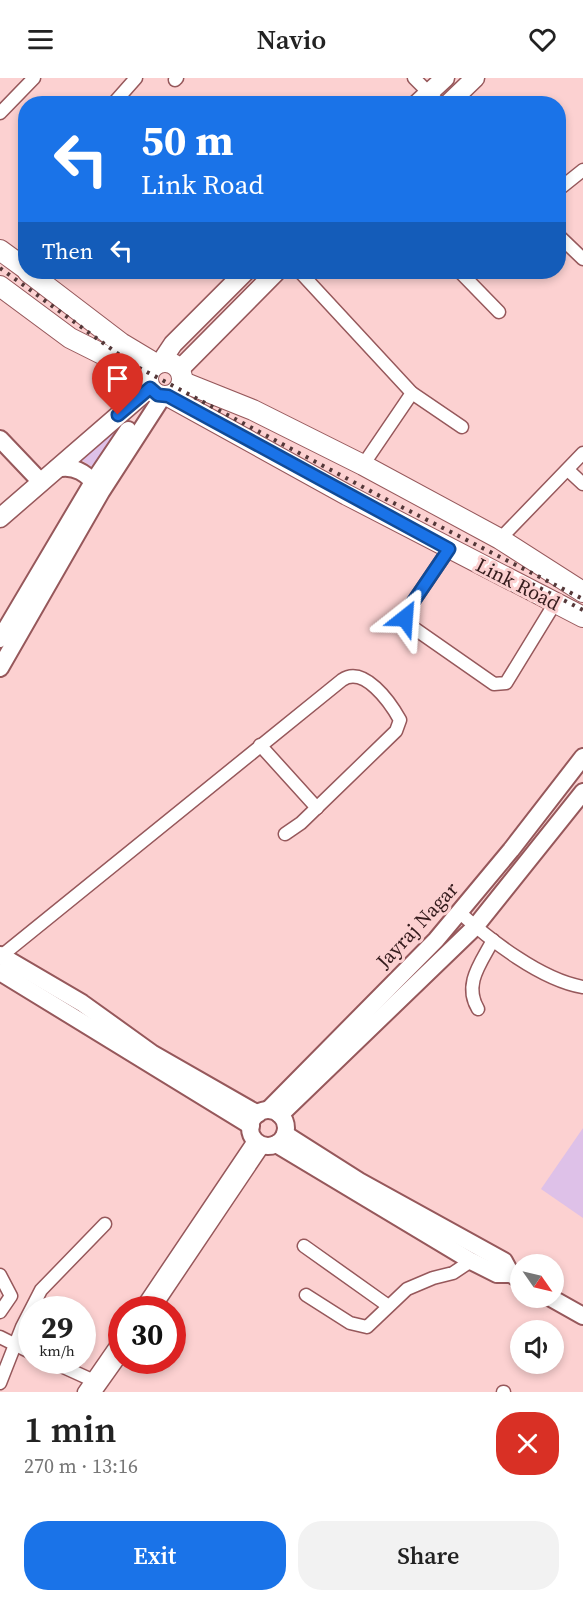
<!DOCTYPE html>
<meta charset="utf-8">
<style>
:root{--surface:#fff;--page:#f2f2f2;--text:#222;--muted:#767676;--accent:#1a73e8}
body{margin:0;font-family:"Source Serif 4",serif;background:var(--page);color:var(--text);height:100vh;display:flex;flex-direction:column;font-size:22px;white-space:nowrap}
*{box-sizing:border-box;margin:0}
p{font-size:20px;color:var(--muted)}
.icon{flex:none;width:33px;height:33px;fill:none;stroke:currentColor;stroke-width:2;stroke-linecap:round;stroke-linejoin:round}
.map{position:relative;height:1314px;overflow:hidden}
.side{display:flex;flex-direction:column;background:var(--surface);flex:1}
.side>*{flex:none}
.top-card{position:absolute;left:18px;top:18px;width:548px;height:183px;border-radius:24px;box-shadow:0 3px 9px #0003;background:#1a73e8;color:#fff;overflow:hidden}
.needle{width:39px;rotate:124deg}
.tools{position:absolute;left:510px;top:1176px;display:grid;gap:12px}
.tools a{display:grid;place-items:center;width:54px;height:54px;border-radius:50%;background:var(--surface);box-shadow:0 3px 9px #0003;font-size:30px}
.speed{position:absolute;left:18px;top:1218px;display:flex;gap:12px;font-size:30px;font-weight:700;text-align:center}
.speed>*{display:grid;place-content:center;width:78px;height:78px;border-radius:50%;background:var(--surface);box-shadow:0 3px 9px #0003;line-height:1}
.speed small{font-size:15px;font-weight:400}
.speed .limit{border:9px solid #d22;background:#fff;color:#111}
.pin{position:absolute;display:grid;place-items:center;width:51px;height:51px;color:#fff;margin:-62px -26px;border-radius:50% 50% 50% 0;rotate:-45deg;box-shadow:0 0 6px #0007}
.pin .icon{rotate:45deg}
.me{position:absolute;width:66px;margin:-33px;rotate:28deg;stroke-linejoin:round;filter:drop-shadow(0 0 4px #0008)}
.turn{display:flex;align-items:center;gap:21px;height:126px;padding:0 24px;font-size:27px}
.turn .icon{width:78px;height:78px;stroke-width:2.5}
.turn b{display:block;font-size:42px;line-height:51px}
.then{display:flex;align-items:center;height:57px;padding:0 24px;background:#0003;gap:12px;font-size:22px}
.round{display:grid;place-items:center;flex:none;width:63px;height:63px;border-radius:24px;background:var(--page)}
.head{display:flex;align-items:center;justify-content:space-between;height:102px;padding:0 24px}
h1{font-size:36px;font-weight:600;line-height:45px}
.action{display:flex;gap:12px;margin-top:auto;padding:12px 24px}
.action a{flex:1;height:69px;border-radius:24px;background:var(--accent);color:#fff;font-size:24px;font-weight:600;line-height:69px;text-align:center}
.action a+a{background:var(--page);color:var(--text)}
header{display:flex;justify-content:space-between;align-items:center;height:78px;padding:0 24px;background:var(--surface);font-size:27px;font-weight:600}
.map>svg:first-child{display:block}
.green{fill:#dec1e8}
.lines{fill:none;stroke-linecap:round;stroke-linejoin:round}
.minor-casing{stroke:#96585b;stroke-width:15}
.tertiary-casing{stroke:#96585b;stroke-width:20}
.secondary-casing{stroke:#96585b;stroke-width:21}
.primary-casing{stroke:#96585b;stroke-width:22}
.minor{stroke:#fff;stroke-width:12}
.tertiary{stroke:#fff;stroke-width:16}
.secondary{stroke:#fff;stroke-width:18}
.primary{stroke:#fff;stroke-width:20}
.rail{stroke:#543839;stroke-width:4;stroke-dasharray:3 6;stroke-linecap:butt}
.route-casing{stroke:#114b97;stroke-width:15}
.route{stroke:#1a73e8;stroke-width:10}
.labels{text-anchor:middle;stroke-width:6;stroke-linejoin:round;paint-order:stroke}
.street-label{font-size:20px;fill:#341b1c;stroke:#fcd1d1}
</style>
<header><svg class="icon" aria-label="menu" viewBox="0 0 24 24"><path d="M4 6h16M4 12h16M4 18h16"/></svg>Navio<svg class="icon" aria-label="heart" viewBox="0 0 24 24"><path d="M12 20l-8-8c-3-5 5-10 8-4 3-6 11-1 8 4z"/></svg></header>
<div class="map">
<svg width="583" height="1314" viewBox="0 0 583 1314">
<rect width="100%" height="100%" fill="#fcd1d1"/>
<g class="green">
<polygon points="130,333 94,390 78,380"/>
<polygon points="583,1050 583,1140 541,1111"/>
</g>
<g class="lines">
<g class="minor-casing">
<g id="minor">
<polyline points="414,0 440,26"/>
<polyline points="175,2 177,0"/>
<polyline points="113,26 136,0"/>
<polyline points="0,35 34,0"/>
<polyline points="558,112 583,92"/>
<polyline points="558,157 583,181"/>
<polyline points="300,194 412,315 462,349"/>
<polyline points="460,194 499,234"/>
<polyline points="363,387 412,315"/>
<polyline points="568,392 583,406"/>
<polyline points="500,461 583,375"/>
<polyline points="449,471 407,533 405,540 408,546 494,606 506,605 555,525"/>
<polyline points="260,667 317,730"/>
<path d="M459,834C490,862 541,902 583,909"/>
<path d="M0,879L342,602C364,587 390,624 400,642L396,653L301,745L285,756"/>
<path d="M478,931C463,906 481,885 493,862"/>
<polyline points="304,1168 387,1227"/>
<polyline points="0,1197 11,1218 0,1234"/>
<polyline points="306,1217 350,1245 367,1249 407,1211 433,1200 453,1195 471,1183"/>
<polyline points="140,1232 255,1061"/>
<polyline points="153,1232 264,1067"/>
<polyline points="0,1259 32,1275"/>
<polyline points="48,1282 92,1302"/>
<polyline points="0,1305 22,1249 41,1212 105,1146"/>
<polyline points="84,1314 122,1259"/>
<polyline points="95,1314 122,1276"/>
<polyline points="503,1314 504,1314"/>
</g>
</g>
<g class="tertiary-casing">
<g id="tertiary">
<polyline points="0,361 40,403"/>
<path d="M56,391C75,386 88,396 99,411"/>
<polyline points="0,561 93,404 128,352"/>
<polyline points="0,590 101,414 163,318"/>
<polyline points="0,877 82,925 153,976 258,1036"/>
<polyline points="0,894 251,1048"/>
<polyline points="268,1032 436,862 511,772 583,679"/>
<circle cx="268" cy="1050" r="18"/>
<polyline points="280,1037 475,849 583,714"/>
<polyline points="285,1056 359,1103 504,1183 511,1196"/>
<polyline points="276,1066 471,1183 497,1196 511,1196 520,1202"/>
<polyline points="551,1220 583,1238"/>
</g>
</g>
<g class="secondary-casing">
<g id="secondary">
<polyline points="417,26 445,0"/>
<polyline points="448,26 475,0"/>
<polyline points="161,284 173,266 245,194"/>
<polyline points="180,291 276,194"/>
<polyline points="0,440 150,310"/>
</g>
</g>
<g class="primary-casing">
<g id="primary">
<polyline points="0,172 26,191"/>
<polyline points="28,194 121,265 156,286"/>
<polyline points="0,208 70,260 148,299"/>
<circle cx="165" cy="301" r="17"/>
<polyline points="183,304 253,332 363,387 500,461 583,514"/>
<polyline points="168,318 347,417 583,539"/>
</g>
</g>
<use href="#minor" class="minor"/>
<use href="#tertiary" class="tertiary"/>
<use href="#secondary" class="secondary"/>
<use href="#primary" class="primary"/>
<g class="rail">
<polyline points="0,190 132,286 376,416 583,521"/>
<polyline points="203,333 250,359"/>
<polyline points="532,506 583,532"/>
</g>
</g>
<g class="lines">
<g class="route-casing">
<polyline id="route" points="118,337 150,310 158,317 168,318 449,471 407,533 405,540"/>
</g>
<use href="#route" class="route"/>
</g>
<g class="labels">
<g class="street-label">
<text transform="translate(518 506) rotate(27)" y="7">Link Road</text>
<text transform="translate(417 847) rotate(-47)" y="7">Jayraj Nagar</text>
</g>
</g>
</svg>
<div class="tools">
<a><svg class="needle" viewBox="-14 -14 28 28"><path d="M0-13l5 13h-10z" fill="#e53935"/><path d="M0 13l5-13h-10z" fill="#767676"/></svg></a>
<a><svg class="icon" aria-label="sound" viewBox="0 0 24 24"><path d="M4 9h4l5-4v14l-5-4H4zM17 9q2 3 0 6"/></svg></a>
</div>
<div class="speed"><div>29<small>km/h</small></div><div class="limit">30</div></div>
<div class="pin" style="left:118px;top:337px;background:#d93025"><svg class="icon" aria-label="arrive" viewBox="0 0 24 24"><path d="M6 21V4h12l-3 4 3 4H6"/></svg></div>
<svg class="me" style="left:405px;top:540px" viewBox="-20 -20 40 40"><path d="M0-17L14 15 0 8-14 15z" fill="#1a73e8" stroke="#fff" stroke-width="4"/></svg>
<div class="top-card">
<div class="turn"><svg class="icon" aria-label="left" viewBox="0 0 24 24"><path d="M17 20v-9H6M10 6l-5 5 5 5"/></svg><div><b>50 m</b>Link Road</div></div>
<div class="then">Then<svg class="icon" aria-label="left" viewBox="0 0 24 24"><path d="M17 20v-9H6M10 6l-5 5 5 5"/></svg></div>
</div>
</div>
<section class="side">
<div class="head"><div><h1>1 min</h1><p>270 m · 13:16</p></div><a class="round" style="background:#d93025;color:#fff"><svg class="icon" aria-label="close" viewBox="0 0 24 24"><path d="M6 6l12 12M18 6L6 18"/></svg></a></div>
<div class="action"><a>Exit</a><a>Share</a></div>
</section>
